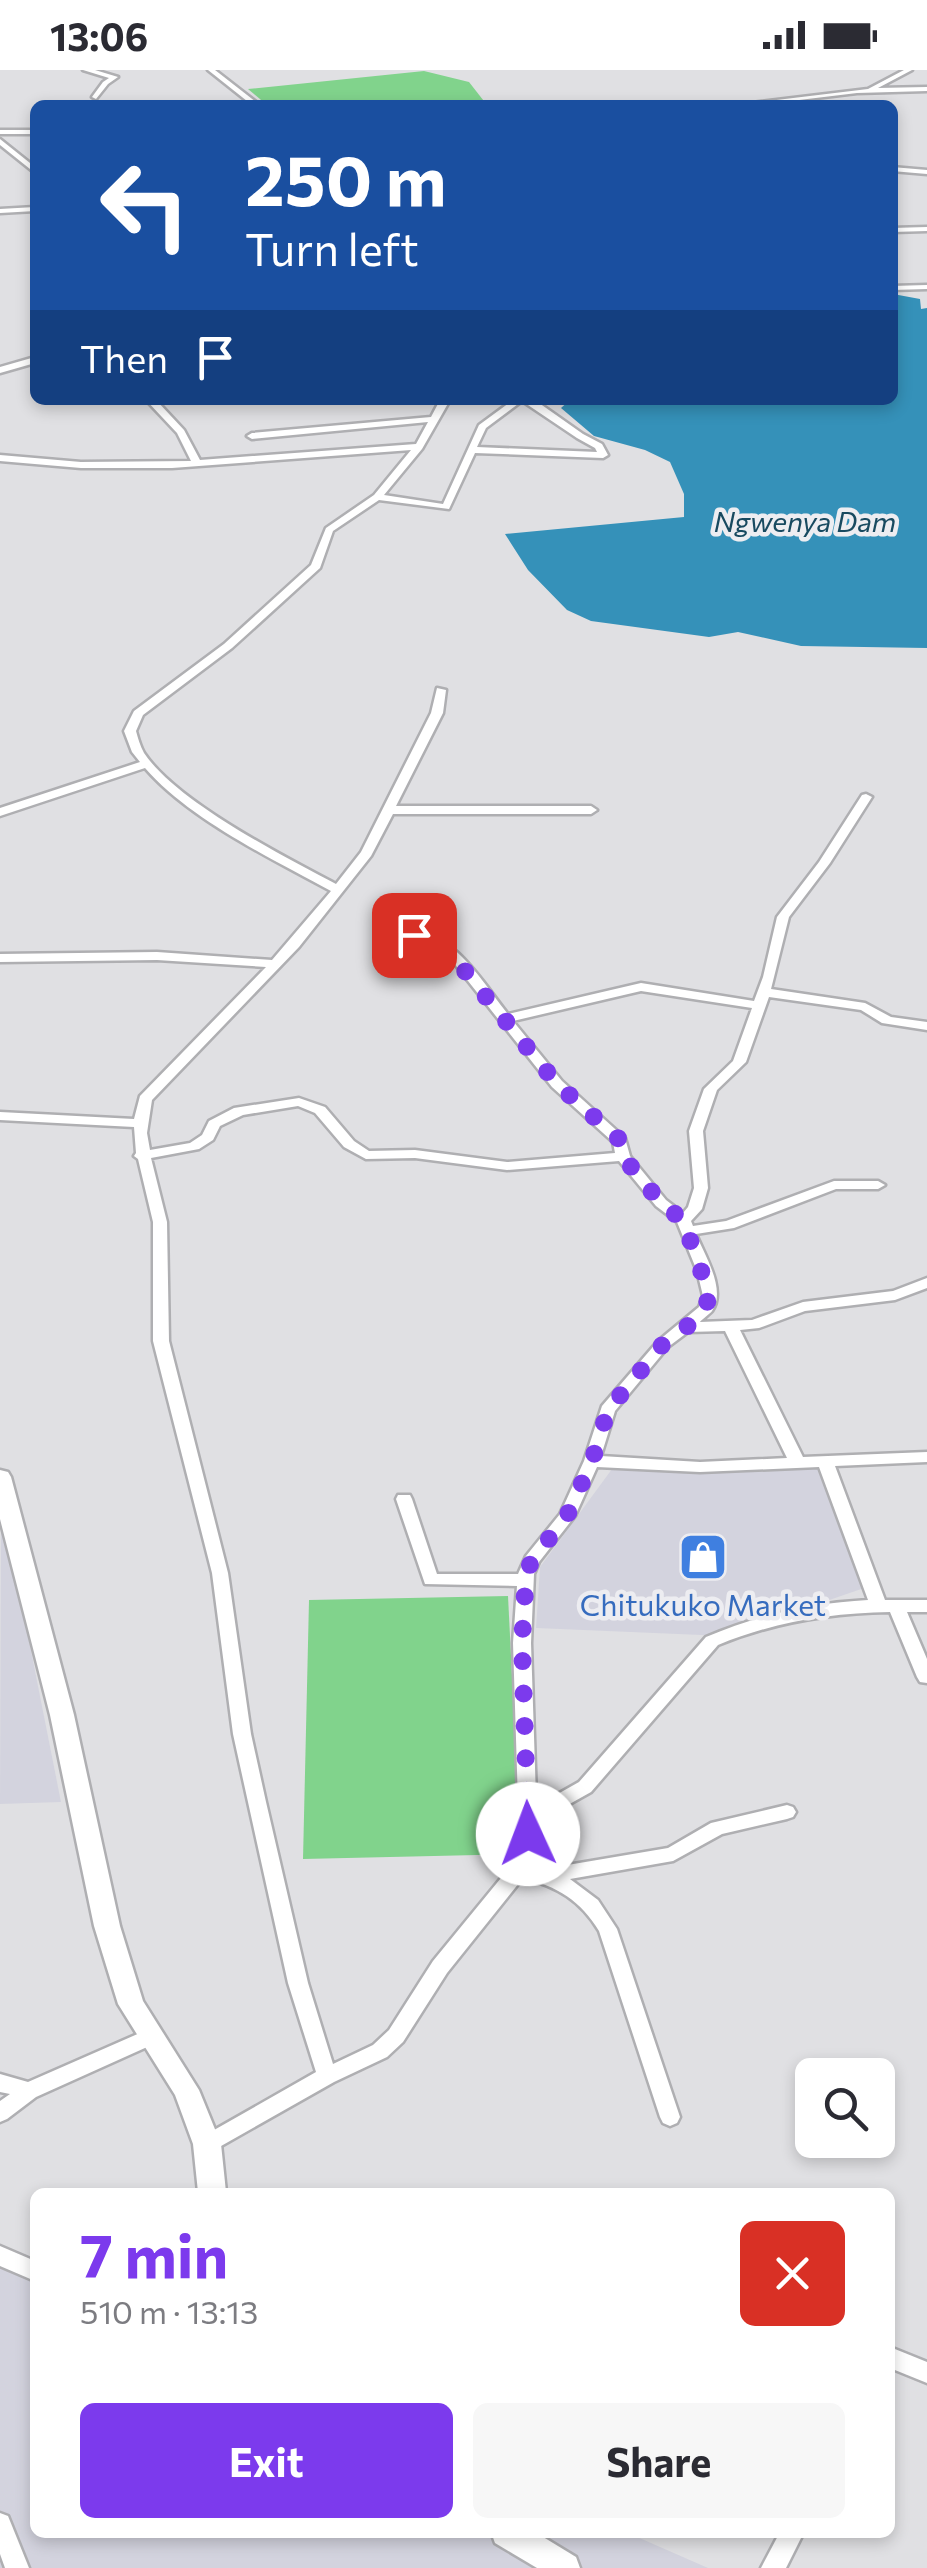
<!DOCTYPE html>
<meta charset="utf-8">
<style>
:root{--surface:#fff;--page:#f7f7f7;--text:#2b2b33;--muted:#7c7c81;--accent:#7c3aed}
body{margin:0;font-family:Commissioner,sans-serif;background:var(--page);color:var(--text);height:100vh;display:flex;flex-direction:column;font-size:38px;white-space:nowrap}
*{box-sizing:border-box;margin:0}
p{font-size:32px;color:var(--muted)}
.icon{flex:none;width:55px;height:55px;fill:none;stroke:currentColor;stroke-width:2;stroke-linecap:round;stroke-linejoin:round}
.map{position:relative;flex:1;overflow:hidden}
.side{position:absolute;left:30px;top:2118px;width:865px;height:350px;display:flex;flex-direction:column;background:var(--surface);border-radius:15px;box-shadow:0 5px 15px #0003}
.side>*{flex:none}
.banner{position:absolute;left:30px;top:30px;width:868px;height:305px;border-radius:15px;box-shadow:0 5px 15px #0003;background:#1a4fa0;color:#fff;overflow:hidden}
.buttons{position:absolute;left:795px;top:1988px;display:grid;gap:20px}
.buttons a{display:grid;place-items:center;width:100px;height:100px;border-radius:15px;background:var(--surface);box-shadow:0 5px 15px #0003;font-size:50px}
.pin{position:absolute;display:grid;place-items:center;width:85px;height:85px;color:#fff;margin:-42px;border-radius:20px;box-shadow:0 5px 15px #0006}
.me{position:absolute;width:110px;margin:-55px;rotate:358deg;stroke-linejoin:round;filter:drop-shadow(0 0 8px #0008)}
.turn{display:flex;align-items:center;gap:35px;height:210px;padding:0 50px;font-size:45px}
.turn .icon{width:130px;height:130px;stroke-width:2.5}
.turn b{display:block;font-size:70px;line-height:85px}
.then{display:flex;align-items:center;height:95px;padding:0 50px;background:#0003;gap:20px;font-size:38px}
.round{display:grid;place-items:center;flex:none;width:105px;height:105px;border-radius:15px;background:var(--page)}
.headline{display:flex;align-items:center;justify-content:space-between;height:170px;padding:0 50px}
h1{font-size:60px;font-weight:700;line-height:75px;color:var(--accent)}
.primary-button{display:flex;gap:20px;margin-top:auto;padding:20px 50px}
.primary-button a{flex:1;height:115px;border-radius:15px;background:var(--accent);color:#fff;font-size:40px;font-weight:700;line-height:115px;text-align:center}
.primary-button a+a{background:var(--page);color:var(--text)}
.status{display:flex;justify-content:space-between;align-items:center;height:70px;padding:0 50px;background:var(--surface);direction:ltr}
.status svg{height:28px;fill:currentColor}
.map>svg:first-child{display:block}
.built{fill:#d3d3de}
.green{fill:#81d38c}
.water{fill:#3591b9}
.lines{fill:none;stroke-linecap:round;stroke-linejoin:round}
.street-casing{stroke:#afafb2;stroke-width:5}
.secondary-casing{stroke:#afafb2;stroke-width:5}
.street{fill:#fff;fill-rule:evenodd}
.secondary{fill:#fff;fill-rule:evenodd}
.route{stroke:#7c3aed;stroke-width:18;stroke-dasharray:0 32.4}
.labels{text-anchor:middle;stroke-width:9;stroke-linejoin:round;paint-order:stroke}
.far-water-label{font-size:28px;font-style:italic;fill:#184a60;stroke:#ededf1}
.shop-label{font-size:30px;fill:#366cbe;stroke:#ededf1}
</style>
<div class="status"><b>13:06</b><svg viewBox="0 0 49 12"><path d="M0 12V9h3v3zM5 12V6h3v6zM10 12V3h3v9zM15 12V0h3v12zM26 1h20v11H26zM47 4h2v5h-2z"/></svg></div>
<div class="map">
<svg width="927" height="2498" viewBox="0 0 927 2498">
<rect width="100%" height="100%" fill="#e0e0e3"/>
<g class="built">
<polygon points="822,1398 867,1517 725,1566 536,1558 540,1497 612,1399"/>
<polygon points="1,1429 61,1732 0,1734"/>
<polygon points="0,2185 35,2201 35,2462 628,2463 708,2498 0,2498"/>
</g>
<g class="green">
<polygon points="424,1 469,12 487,35 267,35 248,19"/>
<polygon points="508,1526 521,1784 303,1789 309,1530"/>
</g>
<polygon class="water" points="893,224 920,229 921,239 927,238 927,578 801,576 738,562 709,567 591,551 567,540 528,500 505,464 684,447 684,424 670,392 645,380 594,366 561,338 570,330 892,330"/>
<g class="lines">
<g class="street-casing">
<g id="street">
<polygon points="83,0 95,0 118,7 108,14 96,29 92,27 103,12 109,8"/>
<polygon points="208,0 215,0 260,35 252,35"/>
<polygon points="904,0 912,0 878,18 927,17 927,21 857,23 757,35 735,35 868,19"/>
<rect x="0" y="60" width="35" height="4"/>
<polygon points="0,69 35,97 35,103 0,75"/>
<polygon points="892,97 927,100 927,104 892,101"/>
<polygon points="35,137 35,141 0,143 0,139"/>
<polygon points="927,157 927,161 892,162 892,158"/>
<polygon points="927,215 927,219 892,220 892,216"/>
<polygon points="35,287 35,293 0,303 0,297"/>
<path d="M146,330H156L184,360L200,390L416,374L428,352L252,369L247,366L252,363L431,347L440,330H450L422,379L384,425L443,434L479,355L513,330H533L539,333L583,364L602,374L608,385L603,388L475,383L449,439L379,430L333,461L320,498L232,578L143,645L136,661C138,668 140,676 144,683C177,732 283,786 336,814L361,782L431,643L437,618L446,620L443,643L396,736H591L597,740L591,744H393L371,786L299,877L152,1030L147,1063L150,1080L190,1073L202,1065L209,1051L234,1038L299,1028L325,1037L354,1071L369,1081L415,1080L507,1092L615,1083L613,1072L552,1017L453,892L430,874L410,868V862C454,861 483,913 508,944L641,913L754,931L763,907L777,847L819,792L862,725L866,724L872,727L830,793L789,847L771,919L865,933L891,947L927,952V960L882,953L861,940L769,927L746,992L717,1020L703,1061L708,1118L702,1139L691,1151L693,1156L726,1151L834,1111H878L885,1115L878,1119H836L734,1158L696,1164C704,1184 727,1220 712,1241C711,1243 701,1250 700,1252L752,1250L803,1232L893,1221L927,1208V1218L895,1230L805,1241L759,1258L740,1260L803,1387L927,1382V1392L835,1396L885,1530H927V1542H907L927,1589V1613L920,1612L917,1607L890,1542C829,1543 774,1552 718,1575L591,1722L566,1736L536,1742L537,1764L530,1795L544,1799L668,1778L711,1753L787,1735L793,1737L796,1742L793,1747L787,1749L722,1764L673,1791L570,1809L598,1830L617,1859L680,2047L677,2053L670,2056L663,2053L660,2047L599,1861C581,1831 557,1816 523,1808L447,1903L403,1972L387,1987L334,2012L214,2080L207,2083L200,2080L197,2074L200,2068L316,2002L288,1913L248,1732L233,1664L212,1503L153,1271V1152L138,1089L134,1086L136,1083L134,1057L0,1050V1042L134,1049L140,1026L266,897L157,890L0,892V884L157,882L272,890L331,821C272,789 189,749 145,698L0,746V738L140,692L132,682L124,661L134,641L224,574L311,495L326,458L374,425L411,380L172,398H81L0,391V385L81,392L191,391L177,363ZM522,331L577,368L595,378L597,382L477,377L486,358ZM641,921L752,938L733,991L704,1019L689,1061L694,1118L688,1137L683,1143L666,1130L630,1086L625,1068L562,1011L513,951ZM298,1036L315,1043L344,1077L366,1089L415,1088L507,1100L619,1091L656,1136L677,1152L697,1201L703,1226L699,1237L658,1271L602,1336L584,1391L560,1444L526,1486L518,1504H437L412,1429L410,1425H398L396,1429L425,1514L517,1516L513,1573L519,1764L510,1797L433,1891L389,1960L373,1975L333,1994L308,1913L266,1732L251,1664L228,1503L169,1271L167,1152L151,1088L199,1079L213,1070L220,1056L243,1045ZM725,1261L787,1388L700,1392L601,1386L615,1341L668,1277L688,1262ZM597,1397L700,1402L819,1397L868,1530C811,1533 759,1545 706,1567L579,1712L556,1725L536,1728L531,1573L534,1504L539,1492L575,1446Z"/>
<polygon points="149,1959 156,1961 159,1967 156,1973 36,2027 7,2049 0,2052 0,2031 10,2024 0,2022 0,2004 28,2012"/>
<polygon points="0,2176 35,2191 35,2211 0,2196"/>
<polygon points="890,2277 927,2292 927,2313 890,2298"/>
<polygon points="0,2443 8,2446 29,2498 5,2498 0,2484"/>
<polygon points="780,2462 804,2462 786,2498 761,2498"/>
</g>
</g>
<g class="secondary-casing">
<g id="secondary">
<polygon points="0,1400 8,1402 11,1407 74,1645 120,1856 143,1931 199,2020 221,2074 226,2122 198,2122 193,2074 175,2025 118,1934 94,1856 50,1645 0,1449"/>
<polygon points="491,2462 535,2462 576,2487 580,2498 537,2498 495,2473"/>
</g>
</g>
<use href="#street" class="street"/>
<use href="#secondary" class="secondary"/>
</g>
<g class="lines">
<polyline class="route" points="414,865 447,879 557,1014 620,1070 623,1087 662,1134 683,1150 710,1226 700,1247 663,1274 608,1340 592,1391 567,1446 532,1490 526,1504 522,1572 528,1764"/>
</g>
<defs>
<g id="shop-square" transform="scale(2.5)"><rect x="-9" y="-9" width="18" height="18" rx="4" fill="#3f7fe0" stroke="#ededf1"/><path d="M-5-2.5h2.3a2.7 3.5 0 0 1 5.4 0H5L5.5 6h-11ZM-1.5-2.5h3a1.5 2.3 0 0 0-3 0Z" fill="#fff"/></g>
</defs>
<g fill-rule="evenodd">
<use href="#shop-square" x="703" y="1487"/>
</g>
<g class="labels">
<g class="far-water-label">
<text x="805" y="462">Ngwenya Dam</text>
</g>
<g class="shop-label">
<text x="703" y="1546">Chitukuko Market</text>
</g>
</g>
</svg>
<div class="buttons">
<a><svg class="icon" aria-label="search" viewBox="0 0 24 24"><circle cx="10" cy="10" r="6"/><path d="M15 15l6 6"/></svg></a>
</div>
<div class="pin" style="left:414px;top:865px;background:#d93025"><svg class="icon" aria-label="arrive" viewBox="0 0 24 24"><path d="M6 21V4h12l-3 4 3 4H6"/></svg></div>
<svg class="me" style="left:528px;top:1764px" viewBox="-20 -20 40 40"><circle r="19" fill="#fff"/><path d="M0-13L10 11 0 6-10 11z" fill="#7c3aed"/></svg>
<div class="banner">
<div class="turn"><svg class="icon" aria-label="left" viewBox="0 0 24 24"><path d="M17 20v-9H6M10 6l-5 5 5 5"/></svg><div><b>250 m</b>Turn left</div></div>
<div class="then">Then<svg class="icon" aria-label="arrive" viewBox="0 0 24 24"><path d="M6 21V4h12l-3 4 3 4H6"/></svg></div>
</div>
<section class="side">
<div class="headline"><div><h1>7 min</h1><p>510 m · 13:13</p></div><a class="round" style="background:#d93025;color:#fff"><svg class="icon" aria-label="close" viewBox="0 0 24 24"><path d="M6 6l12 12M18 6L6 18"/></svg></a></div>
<div class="primary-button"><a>Exit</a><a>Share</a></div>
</section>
</div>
